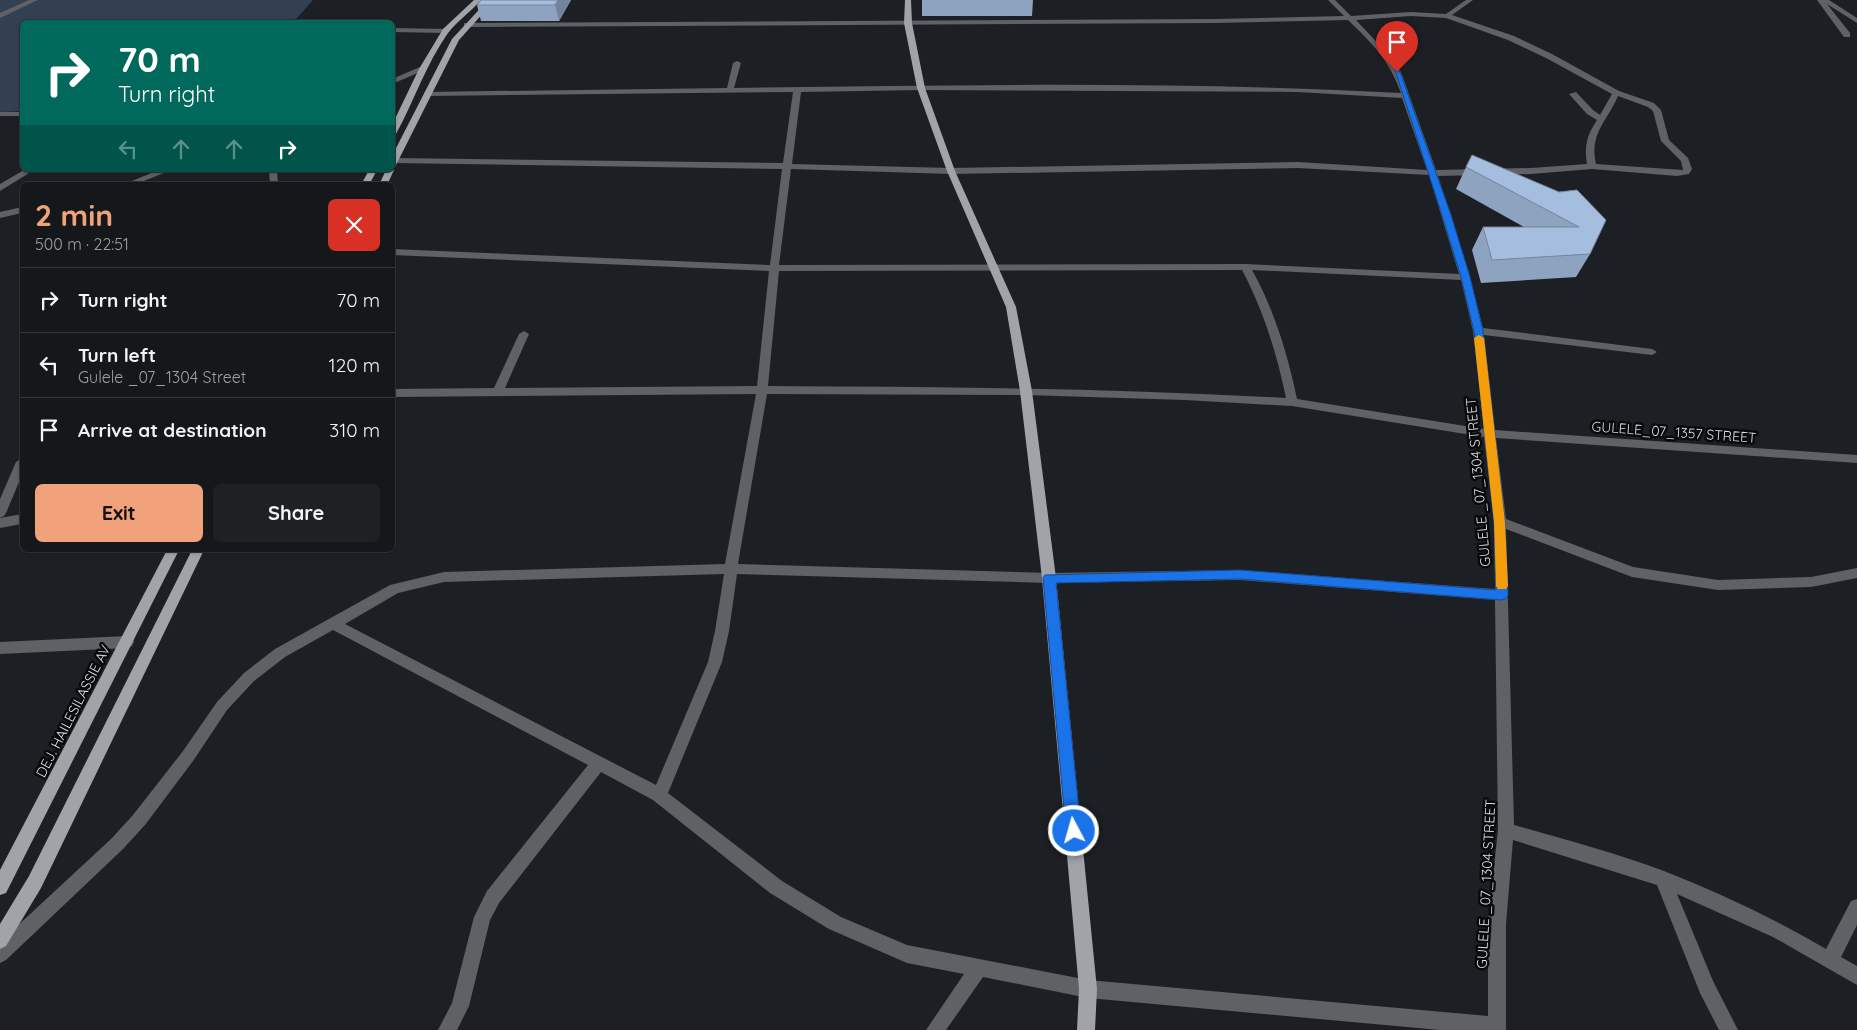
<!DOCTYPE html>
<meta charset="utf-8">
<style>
:root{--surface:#15181b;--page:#1e2124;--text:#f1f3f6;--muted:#9da0a3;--line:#34373a;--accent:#f1a27b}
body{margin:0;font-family:Quicksand,sans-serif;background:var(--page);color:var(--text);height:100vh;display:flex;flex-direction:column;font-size:19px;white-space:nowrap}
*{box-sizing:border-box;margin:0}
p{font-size:16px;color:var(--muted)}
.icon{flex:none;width:28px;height:28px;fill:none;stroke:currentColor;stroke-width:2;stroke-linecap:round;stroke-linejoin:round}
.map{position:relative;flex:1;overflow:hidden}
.sheet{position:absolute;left:20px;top:182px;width:375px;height:370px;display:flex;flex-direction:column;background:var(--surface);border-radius:8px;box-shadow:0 1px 4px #0004,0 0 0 1px var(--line)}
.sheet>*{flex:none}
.hud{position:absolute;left:20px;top:20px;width:375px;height:152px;border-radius:8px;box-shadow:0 1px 4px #0004,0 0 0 1px var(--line);background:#00695c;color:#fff;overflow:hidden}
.pin{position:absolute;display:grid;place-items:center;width:42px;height:42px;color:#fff;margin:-51px -21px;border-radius:50% 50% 50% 0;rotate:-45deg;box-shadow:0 0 5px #0007}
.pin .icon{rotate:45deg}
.me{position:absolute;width:55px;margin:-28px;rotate:354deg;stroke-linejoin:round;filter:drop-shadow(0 0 4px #0008)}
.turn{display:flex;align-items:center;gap:18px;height:105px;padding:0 15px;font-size:22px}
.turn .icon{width:65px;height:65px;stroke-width:2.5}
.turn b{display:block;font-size:35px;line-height:42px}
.lanes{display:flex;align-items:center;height:48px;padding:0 15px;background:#0003;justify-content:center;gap:25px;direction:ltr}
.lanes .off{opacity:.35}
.round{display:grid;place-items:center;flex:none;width:52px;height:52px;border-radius:8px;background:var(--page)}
.head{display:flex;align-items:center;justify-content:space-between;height:85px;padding:0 15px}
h1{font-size:30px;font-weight:700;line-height:38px;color:var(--accent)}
.button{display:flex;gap:10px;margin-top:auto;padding:10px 15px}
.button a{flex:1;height:58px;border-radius:8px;background:var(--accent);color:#111;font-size:20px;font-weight:700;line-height:58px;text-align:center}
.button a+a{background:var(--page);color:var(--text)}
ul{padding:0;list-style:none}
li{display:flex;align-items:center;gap:15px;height:65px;padding:0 15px;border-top:1px solid var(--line)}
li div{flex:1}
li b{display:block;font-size:19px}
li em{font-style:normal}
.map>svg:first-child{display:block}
.green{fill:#334052}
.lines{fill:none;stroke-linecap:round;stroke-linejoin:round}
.minor{fill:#5f6164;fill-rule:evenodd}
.major{fill:#a0a4a9;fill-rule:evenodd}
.wall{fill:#8ea3bf}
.shaded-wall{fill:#74849b}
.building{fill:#a5bdde;stroke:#74849b}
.route{fill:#1a73e8;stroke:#114b97}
.slow{fill:#f59e0b}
.labels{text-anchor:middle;stroke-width:5;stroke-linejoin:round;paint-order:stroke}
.street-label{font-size:14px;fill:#dcdfe2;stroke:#08090b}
</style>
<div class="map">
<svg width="1857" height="1030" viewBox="0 0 1857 1030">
<rect width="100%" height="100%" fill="#1c2024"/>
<polygon class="green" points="0,0 313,0 297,18 288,22 22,22 22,111 0,112"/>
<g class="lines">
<g class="minor">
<polygon points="29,0 38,0 0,18 0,13"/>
<path d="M1328,0H1335L1351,16L1411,12L1446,14L1466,0H1473L1452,15L1514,36L1552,54L1619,91L1654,103L1661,110L1669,140L1688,158L1692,169L1689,174L1677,176L1592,169L1531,174L1438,176L1470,277L1483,328L1652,349L1657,352L1652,355L1484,335L1495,430L1857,455V463L1496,438L1506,519L1633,567L1718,580L1811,577L1857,568V578L1811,587L1718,590L1632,577L1506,529L1514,825C1564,839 1615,853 1664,871C1720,893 1775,919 1826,949L1851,901L1857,899V925L1841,957L1857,966V985L1773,937L1677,894L1713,981L1738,1030H1719L1700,993L1657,885L1513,840L1506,924V1030H1440L1088,998L983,977L946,1030H926L964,974L907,963L829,929L770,893L653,800L601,772L499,903L490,920L469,1006L457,1030H438L452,1003L474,917L487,891L588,765L333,630L285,657L254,681L227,710L193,761L145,825L123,849L6,960L0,963V942L111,839L133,815L183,751L217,702L244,673L275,649L390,585L444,572L725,564L756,394L392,397V389L494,388L519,334L524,331L529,334L505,388L757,386L769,271L392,255V249L770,265L782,169L395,163L392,162V158L783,163L793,92L428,96L424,94L425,92L727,88L733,63L737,61L741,63L734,88C956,85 1179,81 1401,93C1389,60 1373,44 1348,20L1215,23L467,27H464V23L1215,19L1344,16ZM1411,16L1446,18L1508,40L1546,58L1612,94L1600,115L1593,110L1576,92L1569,94L1587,114L1597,120C1587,135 1584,146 1587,164L1531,168L1436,170L1401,72L1385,51L1356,20ZM921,90L1297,92L1402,98L1427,170L1298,162L951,168L792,164L801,92ZM1618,96L1648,107L1653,111L1661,141L1681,161L1683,170L1596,164C1589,133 1607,122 1618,96ZM1298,168L1429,175L1459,274L1245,264L779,265L791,169L951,174ZM1242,270C1263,309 1277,354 1286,398C1113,388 941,387 768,386L779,271ZM1252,270L1461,280L1473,331L1484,429L1297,399C1288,355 1274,309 1252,270ZM767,394L1026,395L1185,400L1292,406L1484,437L1494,522L1495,589L1240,570L1049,573L738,564ZM724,574L715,631L708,662L656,785L345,624L398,593L444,582ZM737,574L1049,583L1240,580L1495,600L1498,830L1488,924V1016L1088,980L907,945L841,917L782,881L668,793L722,662L729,631Z"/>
<polygon points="1817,0 1829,0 1857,18 1857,23 1827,4 1850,33 1850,37 1844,37"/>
<polygon points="392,28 446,29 450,31 446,33 392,32"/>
<polygon points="420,67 427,69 392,84 392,79"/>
<rect x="0" y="112" width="22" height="4"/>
<polygon points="24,170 34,170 0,191 0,184"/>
<polygon points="159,170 171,170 134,185 122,185"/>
<polygon points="269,170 277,170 278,185 270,185"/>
<polygon points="22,207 22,213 0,218 0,212"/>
<polygon points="22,458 22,475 6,513 4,516 0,518 0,499 16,462"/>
<polygon points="22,514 22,524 0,528 0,518"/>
<polygon points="127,636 132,638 134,642 132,646 127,648 0,654 0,642"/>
</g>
<g class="major">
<path d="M474,0H481C471,12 457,21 448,33C426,64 414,101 396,134L392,136V125L419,69L443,29Z"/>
<polygon points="488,0 495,0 459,40 396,165 392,167 392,156 452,39"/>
<polygon points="905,0 911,0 912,23 925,88 955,171 1016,307 1032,391 1056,578 1097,989 1095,1030 1077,1030 1079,989 1042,578 1020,391 1006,307 947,171 917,88 904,23"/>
<polygon points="392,168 394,170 387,185 379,185 386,170 392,170"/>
<polygon points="369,170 377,170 369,185 361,185"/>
<polygon points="167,550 179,550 6,893 0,895 0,870"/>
<polygon points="192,550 204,550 41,888 6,946 0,949 0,924 29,876"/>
</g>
</g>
<g class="wall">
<polygon points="571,0 559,21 481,21 477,5"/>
<polygon points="922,0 1033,0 1032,16 922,16"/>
<polygon points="1466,167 1559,192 1577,190 1590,254 1576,277 1481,283 1472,250 1483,227 1524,227 1456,189"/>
</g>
<polygon class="shaded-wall" points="558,0 571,0 559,21 555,5"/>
<g class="building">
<polygon points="481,0 558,0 555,5 477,5"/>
<polygon points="1472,155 1559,192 1577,190 1606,220 1590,254 1492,260 1483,227 1579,227 1466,167"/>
</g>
<polygon class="route" points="1395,70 1400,72 1451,215 1470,277 1483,331 1505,522 1508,595 1507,598 1502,600 1240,579 1056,583 1081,831 1079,836 1074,838 1068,836 1066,831 1043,578 1045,575 1240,570 1496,590 1494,522 1474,331 1461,277 1442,215"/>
<polygon class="slow" points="1479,335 1484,338 1505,522 1508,586 1506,589 1498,589 1496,586 1494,522 1474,338"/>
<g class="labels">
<g class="street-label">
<text transform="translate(1674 432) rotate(4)" y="5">GULELE_07_1357 STREET</text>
<text transform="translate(1478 482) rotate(-95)" y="5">GULELE _07_1304 STREET</text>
<text transform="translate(73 711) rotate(-63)" y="5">DEJ. HAILESILASSIE AV</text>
<text transform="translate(1486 884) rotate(-87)" y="5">GULELE _07_1304 STREET</text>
</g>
</g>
</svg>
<div class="pin" style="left:1397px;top:72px;background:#d93025"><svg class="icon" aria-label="arrive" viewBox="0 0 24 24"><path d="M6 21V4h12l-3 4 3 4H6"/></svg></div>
<svg class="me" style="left:1074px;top:831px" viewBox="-20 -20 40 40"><circle r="17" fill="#1a73e8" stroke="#fff" stroke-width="3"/><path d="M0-11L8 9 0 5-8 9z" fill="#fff"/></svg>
<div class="hud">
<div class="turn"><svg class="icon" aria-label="right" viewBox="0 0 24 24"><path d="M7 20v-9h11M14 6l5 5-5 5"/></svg><div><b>70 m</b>Turn right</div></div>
<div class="lanes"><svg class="icon off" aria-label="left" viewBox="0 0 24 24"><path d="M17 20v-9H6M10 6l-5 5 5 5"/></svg><svg class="icon off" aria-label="ahead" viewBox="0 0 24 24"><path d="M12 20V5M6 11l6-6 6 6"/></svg><svg class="icon off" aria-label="ahead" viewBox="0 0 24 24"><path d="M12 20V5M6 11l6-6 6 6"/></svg><svg class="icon" aria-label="right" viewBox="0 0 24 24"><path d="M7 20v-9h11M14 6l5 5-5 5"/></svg></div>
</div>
<section class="sheet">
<div class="head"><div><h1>2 min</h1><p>500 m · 22:51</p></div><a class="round" style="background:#d93025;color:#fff"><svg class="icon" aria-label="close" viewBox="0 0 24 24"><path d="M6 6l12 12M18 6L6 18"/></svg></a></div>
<ul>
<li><svg class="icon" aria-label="right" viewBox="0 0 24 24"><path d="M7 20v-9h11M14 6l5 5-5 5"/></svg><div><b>Turn right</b></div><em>70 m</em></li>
<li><svg class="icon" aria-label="left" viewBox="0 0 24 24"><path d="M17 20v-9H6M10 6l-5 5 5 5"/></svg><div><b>Turn left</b><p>Gulele _07_1304 Street</p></div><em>120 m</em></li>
<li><svg class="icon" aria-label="arrive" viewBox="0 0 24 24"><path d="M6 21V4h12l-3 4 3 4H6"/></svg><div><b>Arrive at destination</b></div><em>310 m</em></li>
</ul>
<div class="button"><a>Exit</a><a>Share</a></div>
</section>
</div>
